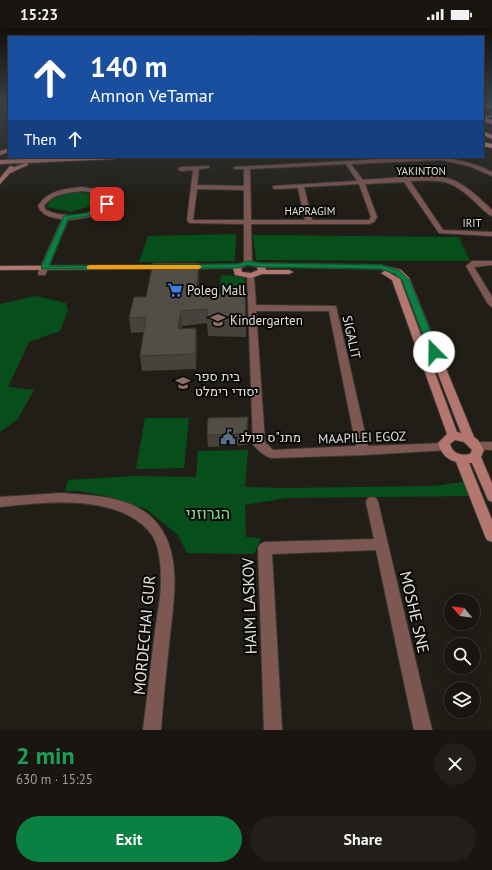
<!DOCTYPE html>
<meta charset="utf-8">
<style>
:root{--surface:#191611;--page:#221f1a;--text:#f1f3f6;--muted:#9f9f9f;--line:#373531;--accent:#0b8043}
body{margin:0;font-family:"PT Sans",Heebo,sans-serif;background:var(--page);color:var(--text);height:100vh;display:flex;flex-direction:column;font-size:15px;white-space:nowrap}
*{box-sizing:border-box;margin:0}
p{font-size:13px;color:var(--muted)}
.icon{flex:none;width:22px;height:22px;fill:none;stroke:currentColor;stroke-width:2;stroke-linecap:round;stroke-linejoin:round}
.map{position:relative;height:702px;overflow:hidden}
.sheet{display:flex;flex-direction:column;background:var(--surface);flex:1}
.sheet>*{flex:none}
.hud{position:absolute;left:8px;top:8px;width:476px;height:122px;border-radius:0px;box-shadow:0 4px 16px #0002,0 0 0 1px var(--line);background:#1a4fa0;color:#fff;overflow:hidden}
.needle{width:26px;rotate:299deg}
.tools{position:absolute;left:444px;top:566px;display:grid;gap:8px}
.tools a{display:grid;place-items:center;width:36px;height:36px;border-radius:50%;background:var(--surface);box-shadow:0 4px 16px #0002,0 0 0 1px var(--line);font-size:20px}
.pin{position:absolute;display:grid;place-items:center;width:34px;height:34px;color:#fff;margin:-17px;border-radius:8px;box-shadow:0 2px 6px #0006}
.me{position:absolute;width:44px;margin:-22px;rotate:338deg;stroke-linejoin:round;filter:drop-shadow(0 0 3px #0008)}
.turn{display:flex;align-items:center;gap:14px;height:84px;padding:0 16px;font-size:18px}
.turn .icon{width:52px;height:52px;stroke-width:2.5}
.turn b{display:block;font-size:28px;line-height:34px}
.then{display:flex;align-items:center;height:38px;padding:0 16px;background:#0003;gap:8px;font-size:15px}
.round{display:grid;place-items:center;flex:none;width:42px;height:42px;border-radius:21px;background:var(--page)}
.summary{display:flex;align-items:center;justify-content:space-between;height:68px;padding:0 16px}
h1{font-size:24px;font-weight:600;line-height:30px;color:#1e9e55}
.button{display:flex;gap:8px;margin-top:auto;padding:8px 16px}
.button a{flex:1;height:46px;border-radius:24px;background:var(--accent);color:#fff;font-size:16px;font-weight:600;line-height:46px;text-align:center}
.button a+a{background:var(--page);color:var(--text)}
.status{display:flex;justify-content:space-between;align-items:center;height:28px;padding:0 20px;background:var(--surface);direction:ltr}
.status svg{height:11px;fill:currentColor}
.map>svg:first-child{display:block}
.green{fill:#064f1b}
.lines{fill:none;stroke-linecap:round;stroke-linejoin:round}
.street-casing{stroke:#3c3933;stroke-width:2}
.secondary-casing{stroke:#3c3933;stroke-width:2}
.primary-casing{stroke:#3c3933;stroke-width:2}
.highway-casing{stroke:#3c3933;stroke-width:2}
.street{fill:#7d5752;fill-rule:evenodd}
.secondary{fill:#b37770;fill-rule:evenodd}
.primary{fill:#dd8f86;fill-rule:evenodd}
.highway{fill:#f7aca3;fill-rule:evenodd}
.wall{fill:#47433c}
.shaded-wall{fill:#393731}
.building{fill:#524e46;stroke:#393731}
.route{fill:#0b8043;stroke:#07532c}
.slow{fill:#f59e0b}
.labels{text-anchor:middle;stroke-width:4;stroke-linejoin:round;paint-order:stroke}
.far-street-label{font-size:11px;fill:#e3e1dc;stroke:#090806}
.poi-label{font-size:13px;fill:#e3e1dc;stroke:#090806;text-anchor:start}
.street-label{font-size:13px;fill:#e3e1dc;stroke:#090806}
.near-park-label{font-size:16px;fill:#81dd8d;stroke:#090806}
.near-street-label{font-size:16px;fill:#e3e1dc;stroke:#090806}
</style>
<div class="status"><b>15:23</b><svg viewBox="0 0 49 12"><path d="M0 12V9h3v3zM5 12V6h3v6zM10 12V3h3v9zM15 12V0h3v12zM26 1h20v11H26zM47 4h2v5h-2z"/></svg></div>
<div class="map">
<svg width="492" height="702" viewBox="0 0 492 702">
<rect width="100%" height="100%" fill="#211e17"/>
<g class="green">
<polygon points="78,164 98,167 94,177 71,184 47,179 50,172 68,165"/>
<polygon points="236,206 235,233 139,234 148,208"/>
<polygon points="253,207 459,209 470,233 256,232"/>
<polygon points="221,247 245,249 243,275 218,275"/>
<polygon points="35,268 66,275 68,282 60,303 29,314 8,359 34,362 17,392 0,404 0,276"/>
<polygon points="145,390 189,390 184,440 136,441"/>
<polygon points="248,422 245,459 286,460 433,458 470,453 471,468 286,470 245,477 246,509 261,510 254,526 248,526 187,525 178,507 146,481 105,468 79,463 65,463 68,452 133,448 196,449 198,423"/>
</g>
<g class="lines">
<g class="street-casing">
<g id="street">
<path d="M420,129C446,129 469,132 492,144V148L469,138L441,132L351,136L363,152C384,151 432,145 450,151C467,157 479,170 492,182V188C485,185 479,177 473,172C450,150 439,152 410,153L443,202L492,204V208L439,205L404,154L365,156L377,189L374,194L369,196H251L252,235L248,237L244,235V196L189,195L187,192L193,142L181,143L178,141L181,139L209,138V140L199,141L197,157L244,158V141H234V139ZM346,136L357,153L273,158V160L275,161L298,160L305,192H251L250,141ZM359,156L371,189L369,192H312L304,159ZM197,161L244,162V192H193Z"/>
<path d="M82,159C94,161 104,161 112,171C106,187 84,191 68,192L46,245L45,247H39L38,245L62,191C52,190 42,188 38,178C48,162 65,161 82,159ZM82,163L96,165L106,171C98,190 61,190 46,182L44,178C53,165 68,165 82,163Z"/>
<polygon points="472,233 492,233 492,237 474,239 492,269 492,279 488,276 466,238"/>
<path d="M247,246H253L254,248L256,277L336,278L368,418L445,415L449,416L451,419L449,422L363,427L271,430C265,428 257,422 253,416ZM256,283H329L356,418L273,422L265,414Z"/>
<polygon points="477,414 492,414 492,422 473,421 471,418 473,415"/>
<path d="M61,465C89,467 126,468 149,487C186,519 173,574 169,617C166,645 163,674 161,702H143C147,669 151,636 155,603C157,587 161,570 161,554C161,540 160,519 152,507C121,465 45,474 0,479V469Z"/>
<polygon points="372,469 376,470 378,474 432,702 414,702 376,522 272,526 282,702 264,702 258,520 260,516 265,514 374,511 366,474 368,470"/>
</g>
</g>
<g class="secondary-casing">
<g id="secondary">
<polygon points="9,120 9,124 0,127 0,123"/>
<polygon points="77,129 118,129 115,131 27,135 28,137 10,145 0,156 0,150 10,138 15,139 25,135 0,136 0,132"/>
<path d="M248,233L260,235L381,237L401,242L409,250L474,409L478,412L484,422L481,429L492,455V474L488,472L472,435H469L492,492V514L487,512L485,508L456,434C446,431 441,425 438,415L447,406L392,252L381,245L385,243L381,241L265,239L266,242H289L293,244L289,246H262L251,250L235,247L233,240L185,241L181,239L185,237L238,236ZM248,237L257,239L258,242L251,245L242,244L241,240ZM388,244L395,246L402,253L461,405L457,404L400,251ZM455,412L464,414L472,422L470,426C461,428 453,426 450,416Z"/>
<polygon points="165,237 168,237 168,241 0,242 0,238"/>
</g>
</g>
<g class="primary-casing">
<polygon id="primary" points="492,87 492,89 483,91 483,89"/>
</g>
<g class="highway-casing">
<g id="highway">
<rect x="483" y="76" width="9" height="4"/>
<polygon points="483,89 492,92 492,96 483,93"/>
<polygon points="483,103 492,107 492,111 483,107"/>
<polygon points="483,114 492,116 492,120 483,118"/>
</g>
</g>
<use href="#street" class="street"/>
<use href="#secondary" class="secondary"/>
<use href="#primary" class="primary"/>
<use href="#highway" class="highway"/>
</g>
<g class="wall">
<polygon points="199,249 198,265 246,294 246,309 208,308 207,295 182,298 182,300 197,315 196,341 142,343 140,328 144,304 131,305 129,290 146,269"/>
<polygon points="248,401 246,417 208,419 207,407"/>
</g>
<g class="shaded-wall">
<polygon points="199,235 199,249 197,279 196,265"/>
<polygon points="181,283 182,298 179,315 178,301"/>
<polygon points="196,300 197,315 196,341 195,326"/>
<polygon points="248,389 248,401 246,417 246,406"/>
</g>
<g class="building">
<polygon points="153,235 199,235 196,265 245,266 246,294 207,293 208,281 181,283 178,301 196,300 195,326 140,328 146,289 129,290 134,269 146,269"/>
<polygon points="248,389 246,406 207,407 208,390"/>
</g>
<linearGradient id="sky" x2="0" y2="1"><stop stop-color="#12100d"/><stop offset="0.43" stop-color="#3d4147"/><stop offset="1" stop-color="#3d4147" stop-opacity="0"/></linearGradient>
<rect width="492" height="172" fill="url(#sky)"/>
<path class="route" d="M107,174L110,176C100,188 83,189 68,191L49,238L238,236L248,233L260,235L381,237L400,243L409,252L439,324L434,327L430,324L402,252L395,246L381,241L260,239L248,237L238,240L42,241L41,240L64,188L87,185Z"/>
<polygon class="slow" points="90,237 199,237 202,239 199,241 87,241 87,238"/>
<defs>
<g id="supermarket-bare" transform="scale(1.2)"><path d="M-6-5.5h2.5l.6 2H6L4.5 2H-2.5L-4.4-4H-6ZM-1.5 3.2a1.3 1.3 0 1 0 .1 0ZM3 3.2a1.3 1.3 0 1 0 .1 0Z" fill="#3f7fe0" stroke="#090806" stroke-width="2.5" paint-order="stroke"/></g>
<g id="school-bare" transform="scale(1.2)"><path d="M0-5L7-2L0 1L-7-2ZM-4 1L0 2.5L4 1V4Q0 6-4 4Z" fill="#8d6e63" stroke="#090806" stroke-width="2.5" paint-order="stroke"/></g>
<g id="civic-bare" transform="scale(1.2)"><path d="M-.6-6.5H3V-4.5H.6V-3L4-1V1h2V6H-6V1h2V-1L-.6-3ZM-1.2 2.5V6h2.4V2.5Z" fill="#5c6f8a" stroke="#090806" stroke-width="2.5" paint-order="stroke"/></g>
</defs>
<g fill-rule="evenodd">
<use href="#supermarket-bare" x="175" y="262"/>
<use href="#school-bare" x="218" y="292"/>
<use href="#school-bare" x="183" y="355"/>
<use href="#civic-bare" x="228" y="409"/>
</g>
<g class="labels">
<g class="far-street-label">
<text x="421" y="147">YAKINTON</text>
<text x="310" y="187">HAPRAGIM</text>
<text x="472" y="199">IRIT</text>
</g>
<g class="poi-label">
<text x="187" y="267">Poleg Mall</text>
<text x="230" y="297">Kindergarten</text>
<text x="195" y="353">בית ספר<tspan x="195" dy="15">יסודי רימלט</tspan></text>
<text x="240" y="414">מתנ"ס פולג</text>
</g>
<g class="street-label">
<text transform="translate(352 309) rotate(78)" y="5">SIGALIT</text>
<text transform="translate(362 409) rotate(-2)" y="5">MAAPILEI EGOZ</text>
</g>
<g class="near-park-label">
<text x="208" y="491">הגרוזני</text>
</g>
<g class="near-street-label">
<text transform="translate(249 578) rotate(-92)" y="6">HAIM LASKOV</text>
<text transform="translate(415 584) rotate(77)" y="6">MOSHE SNE</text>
<text transform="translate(144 607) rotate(-85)" y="6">MORDECHAI GUR</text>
</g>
</g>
</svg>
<div class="tools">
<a><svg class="needle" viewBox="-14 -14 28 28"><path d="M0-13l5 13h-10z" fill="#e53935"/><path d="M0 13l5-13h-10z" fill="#9f9f9f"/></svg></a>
<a><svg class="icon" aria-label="search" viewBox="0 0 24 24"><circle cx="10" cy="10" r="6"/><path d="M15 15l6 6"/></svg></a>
<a><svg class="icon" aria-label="layers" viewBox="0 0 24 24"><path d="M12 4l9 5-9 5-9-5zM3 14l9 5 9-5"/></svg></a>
</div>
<div class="pin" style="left:107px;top:176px;background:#d93025"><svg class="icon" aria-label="arrive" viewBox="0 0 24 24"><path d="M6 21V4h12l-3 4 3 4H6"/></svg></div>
<svg class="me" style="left:434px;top:324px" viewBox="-20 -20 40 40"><circle r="19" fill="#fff"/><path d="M0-13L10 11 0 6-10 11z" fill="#0b8043"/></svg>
<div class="hud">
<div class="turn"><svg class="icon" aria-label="ahead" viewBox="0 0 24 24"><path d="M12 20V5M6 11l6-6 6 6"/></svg><div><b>140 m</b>Amnon VeTamar</div></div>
<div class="then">Then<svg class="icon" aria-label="ahead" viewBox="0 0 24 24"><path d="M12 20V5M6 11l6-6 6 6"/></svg></div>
</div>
</div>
<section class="sheet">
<div class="summary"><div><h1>2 min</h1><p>630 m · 15:25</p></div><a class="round"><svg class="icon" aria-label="close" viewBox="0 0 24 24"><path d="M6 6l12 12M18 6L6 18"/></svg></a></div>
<div class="button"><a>Exit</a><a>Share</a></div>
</section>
